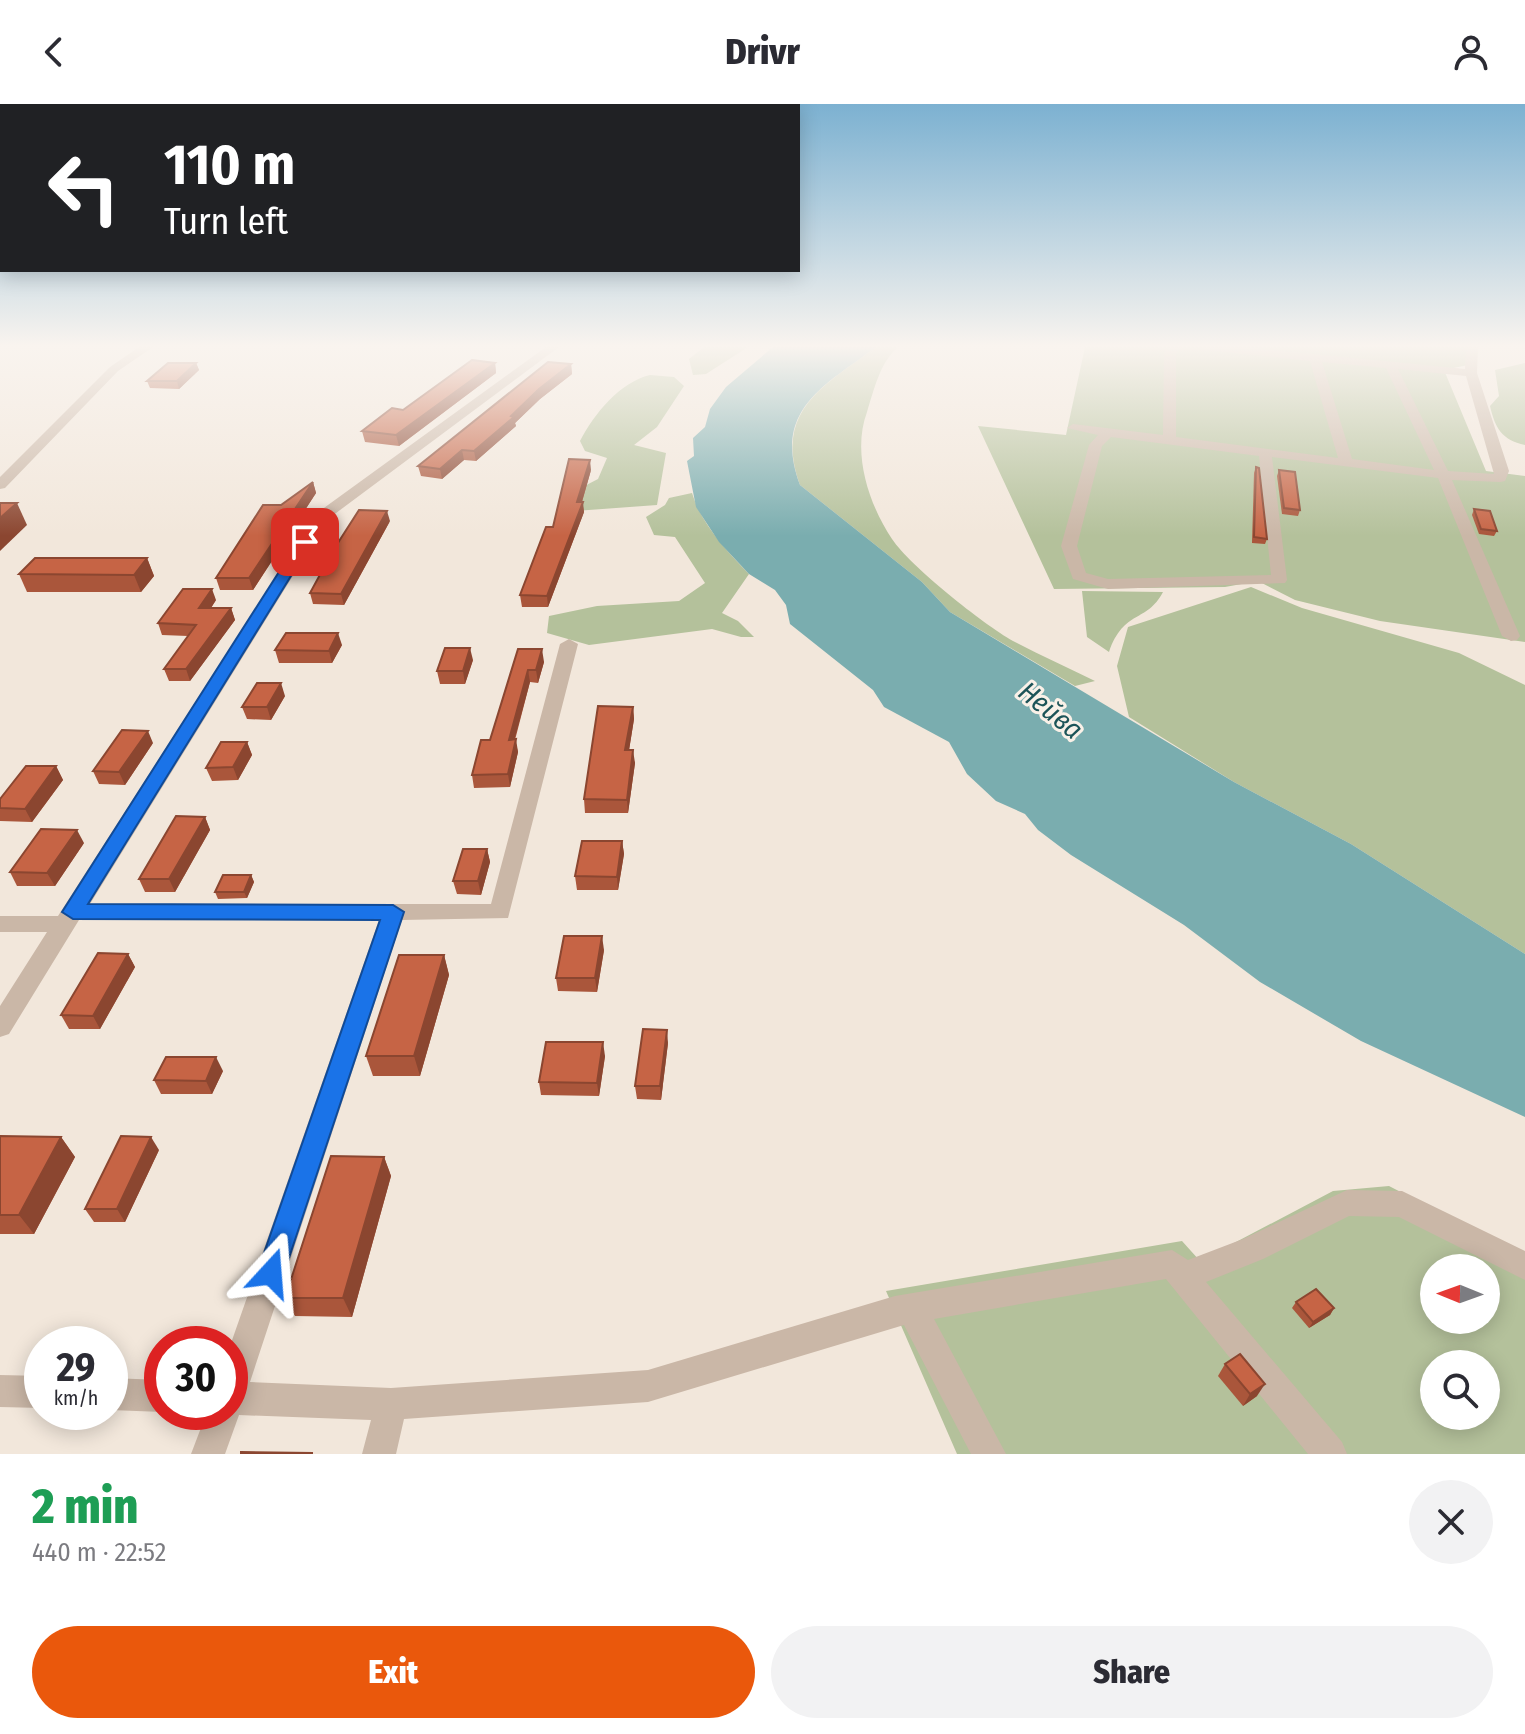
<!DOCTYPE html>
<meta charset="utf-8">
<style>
:root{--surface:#fff;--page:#f2f2f3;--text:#2b2b33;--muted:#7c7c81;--accent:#ea580c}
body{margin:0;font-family:"Fira Sans Condensed",sans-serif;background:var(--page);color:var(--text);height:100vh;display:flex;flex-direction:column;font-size:30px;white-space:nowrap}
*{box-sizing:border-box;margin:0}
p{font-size:26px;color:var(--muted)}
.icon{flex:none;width:44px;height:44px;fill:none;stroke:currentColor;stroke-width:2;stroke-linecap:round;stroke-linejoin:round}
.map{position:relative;height:1350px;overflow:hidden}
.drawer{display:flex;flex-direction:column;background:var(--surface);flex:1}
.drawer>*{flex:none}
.top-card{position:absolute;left:0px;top:0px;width:800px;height:168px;box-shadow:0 4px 20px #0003;background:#202124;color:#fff;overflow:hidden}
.needle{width:52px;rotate:271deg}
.controls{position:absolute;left:1420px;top:1150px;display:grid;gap:16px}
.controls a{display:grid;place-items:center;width:80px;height:80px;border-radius:50%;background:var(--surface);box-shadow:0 4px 20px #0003;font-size:40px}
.speed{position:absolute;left:24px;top:1222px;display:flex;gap:16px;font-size:40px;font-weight:700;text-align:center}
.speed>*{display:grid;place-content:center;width:104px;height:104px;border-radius:50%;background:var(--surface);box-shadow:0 4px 20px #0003;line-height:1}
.speed small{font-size:20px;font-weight:400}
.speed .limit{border:12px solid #d22;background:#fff;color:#111}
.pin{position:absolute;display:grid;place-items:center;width:68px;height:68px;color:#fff;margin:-34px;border-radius:16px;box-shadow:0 4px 12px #0006}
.me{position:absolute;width:88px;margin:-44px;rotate:19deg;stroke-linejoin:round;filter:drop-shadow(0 0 6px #0008)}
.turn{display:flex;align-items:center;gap:28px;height:168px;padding:0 32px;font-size:36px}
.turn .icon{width:104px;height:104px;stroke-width:2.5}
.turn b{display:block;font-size:56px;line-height:68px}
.round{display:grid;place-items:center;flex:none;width:84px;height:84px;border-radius:42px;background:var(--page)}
.headline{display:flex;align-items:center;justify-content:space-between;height:136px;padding:0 32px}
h1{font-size:48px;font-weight:800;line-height:60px;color:#1e9e55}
.cta{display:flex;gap:16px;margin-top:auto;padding:16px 32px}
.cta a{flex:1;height:92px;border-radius:48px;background:var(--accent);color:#fff;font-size:32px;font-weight:800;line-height:92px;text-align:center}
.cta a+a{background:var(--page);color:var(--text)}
header{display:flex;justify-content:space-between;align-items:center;height:104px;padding:0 32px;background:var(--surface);font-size:36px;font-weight:800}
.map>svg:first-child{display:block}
.green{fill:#b4c19b;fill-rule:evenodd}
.water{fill:#7aadaf}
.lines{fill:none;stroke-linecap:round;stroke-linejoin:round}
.minor{fill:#cab7a7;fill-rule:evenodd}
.wall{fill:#aa563b}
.shaded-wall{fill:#8b4630}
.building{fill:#c66445;stroke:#8b4630;stroke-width:2}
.route{fill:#1a73e8;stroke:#114b97;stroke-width:2}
.labels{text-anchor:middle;stroke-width:6;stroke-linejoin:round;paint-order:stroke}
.water-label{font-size:28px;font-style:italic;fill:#1d5458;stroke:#faf1e8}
</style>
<header><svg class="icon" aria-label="back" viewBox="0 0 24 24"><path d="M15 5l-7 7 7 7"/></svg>Drivr<svg class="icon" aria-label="person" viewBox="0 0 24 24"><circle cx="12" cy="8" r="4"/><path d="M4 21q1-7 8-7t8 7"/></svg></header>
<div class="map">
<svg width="1525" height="1350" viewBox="0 0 1525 1350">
<rect width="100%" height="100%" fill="#f2e7db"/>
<g class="green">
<polygon points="704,243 748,243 706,270 693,271 689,255"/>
<path d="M876,243H898C880,258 874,286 867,308C852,348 868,399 892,435C910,462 983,520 1013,537C1040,551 1068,564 1095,577L1075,582L950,508L922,478L800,381C773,306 824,282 876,243Z"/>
<polygon points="1085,243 1467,243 1468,261 1444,266 1486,367 1525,372 1525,538 1380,517 1295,496 1258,477 1225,483 1054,485 978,322 1066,331"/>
<path d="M1525,259V341C1502,336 1495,324 1490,302L1499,292L1495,266Z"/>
<path d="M650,271L674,273L684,282L657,323L634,341L666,349L657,401L575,407L567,391L598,375L607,354L585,347L580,337C594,310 620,278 650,271Z"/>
<path d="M692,389C702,421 726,446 749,470L722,509L738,517L754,533H741L712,525L589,541L547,529L549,512L597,502L679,497L705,479L675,433L654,431L646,413L665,401L669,394Z"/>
<polygon points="1251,483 1302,504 1459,549 1525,581 1525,850 1351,740 1234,678 1129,613 1117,562 1128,523"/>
<path d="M1082,487L1163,488C1147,519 1124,505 1109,548L1087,533Z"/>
<path d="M1389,1082L1525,1152V1350H957L886,1187L1182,1137L1200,1157L1333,1087ZM1434,1164H1486V1216H1434ZM1434,1260H1486V1312H1434Z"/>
</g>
<path class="water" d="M773,243H876C824,282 772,306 800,381L922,478L950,508L1234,678L1351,740L1525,850V1013L1361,937L1260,878L1184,821L1071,751L1038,726L1025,710L996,697L967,670L949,638L884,603L873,586L790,520L786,501L775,486L749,470L719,438L696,403L687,357L694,352L693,334L705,323L710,305L726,283Z"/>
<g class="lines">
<g class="minor">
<polygon points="139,243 153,243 118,267 5,384 0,385 0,373 110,263"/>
<polygon points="546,243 559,243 328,415 90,800 491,800 560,540 569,535 578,540 508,814 402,816 250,1278 391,1284 648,1266 895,1192 1172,1146 1188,1156 1243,1135 1347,1086 1402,1087 1525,1147 1525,1176 1399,1113 1349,1112 1263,1155 1206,1178 1342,1338 1347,1350 1308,1350 1166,1175 934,1215 1006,1350 971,1350 904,1221 648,1298 404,1315 396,1350 362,1350 371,1316 239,1311 225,1350 191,1350 207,1308 230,1308 230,1242 379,816 79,816 9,930 0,933 0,902 47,828 0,828 0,812 58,812 317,409"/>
<path d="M1170,243H1183L1176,249V333L1338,354L1310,257L1207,246L1201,243H1241L1465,265L1466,243H1478L1477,269L1509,367L1505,377L1500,378L1452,376L1520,532L1517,536L1511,537L1502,532L1438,374L1272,353L1287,476L1285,479L1108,485L1073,475L1061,442L1089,341L1098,331L1067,324L1073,320L1163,331L1164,248ZM1322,258L1386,264L1434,366L1352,355ZM1398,265L1466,272L1494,370L1448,367ZM1111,333L1259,352L1271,471L1108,475L1086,469L1077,442L1102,342Z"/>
<polygon points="0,1271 42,1272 42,1304 0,1303"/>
<polygon points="110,1274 162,1276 163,1308 110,1306"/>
</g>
</g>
<g class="wall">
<polygon points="196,259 199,266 179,285 150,284 147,277"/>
<polygon points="495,259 496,269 399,342 365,338 362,327"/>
<polygon points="571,260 572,270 540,295 515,319 516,322 476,357 464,356 442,375 421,372 418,362"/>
<polygon points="1256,363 1267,435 1265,440 1252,439 1254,369"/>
<polygon points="591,366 582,398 584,408 548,503 522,503 520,491 553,423"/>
<polygon points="1279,366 1300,406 1298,412 1282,410 1277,372"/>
<polygon points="313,378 316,389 253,486 220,486 216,474 281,401"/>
<polygon points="1474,405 1497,427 1494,432 1479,430 1472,411"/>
<polygon points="390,417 344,501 313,500 310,489"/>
<polygon points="147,454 154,472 141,488 27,488 19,470"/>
<polygon points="216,496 211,504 231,504 235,516 190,577 169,577 164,565 188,532 162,531 158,519"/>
<polygon points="342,541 332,559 279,559 275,546"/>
<polygon points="518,545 544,558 538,579 530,578 515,636 518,648 510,683 474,684 472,671 490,636"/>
<polygon points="473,556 465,580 440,580 437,567"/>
<polygon points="285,592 271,616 247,615 242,603"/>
<polygon points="633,603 634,615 629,646 635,659 628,709 585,709 584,695"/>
<polygon points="247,638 252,651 238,676 212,677 206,664"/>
<polygon points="153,639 125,681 99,680 93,667"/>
<polygon points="56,662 63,676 32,718 0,717 0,695"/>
<polygon points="205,713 210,726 175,788 145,788 139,775"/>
<polygon points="622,737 624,750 618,786 577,786 575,772"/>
<polygon points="84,739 55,782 17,782 10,768"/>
<polygon points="487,745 490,758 481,791 457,790 453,777"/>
<polygon points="251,771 254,778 247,794 218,795 215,788"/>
<polygon points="604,846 597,888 558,887 556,874"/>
<polygon points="128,850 135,863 100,925 69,925 61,911"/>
<polygon points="444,851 449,871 420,972 373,972 366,952"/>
<polygon points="668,939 661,996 637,995 635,982"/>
<polygon points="605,952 599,992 541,991 539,978"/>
<polygon points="223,967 212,990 161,990 154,976"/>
<polygon points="0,1032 61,1033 75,1053 34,1130 0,1130"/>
<polygon points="159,1046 125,1118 94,1118 85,1105"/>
<polygon points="384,1053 391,1072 352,1213 295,1212 285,1194"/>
<polygon points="1296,1198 1334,1204 1330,1211 1309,1224 1292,1204"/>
<polygon points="1225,1260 1257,1292 1243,1302 1218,1272"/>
</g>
<g class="shaded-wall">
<polygon points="196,259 199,266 179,285 177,277"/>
<polygon points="495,259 496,269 399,342 396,331"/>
<polygon points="571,260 572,270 540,295 515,319 516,322 476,357 474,347 539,285"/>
<polygon points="462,346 464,356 442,375 440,365"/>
<polygon points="590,356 591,366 579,408 577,398"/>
<polygon points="313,378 316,389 253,486 249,474"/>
<polygon points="583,398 584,408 548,503 547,492"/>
<polygon points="17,399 27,421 0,447 0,414"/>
<polygon points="387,407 390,417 344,501 341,490"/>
<polygon points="147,454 154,472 141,488 134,471"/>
<polygon points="212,485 216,496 203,516 199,504"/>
<polygon points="231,504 235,516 190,577 186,565"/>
<polygon points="338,529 342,541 332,559 329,547"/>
<polygon points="470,544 473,556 465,580 463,567"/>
<polygon points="542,545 544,558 538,579 536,566"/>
<polygon points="528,566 530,578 511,648 509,636"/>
<polygon points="281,579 285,592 271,616 267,603"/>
<polygon points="633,603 634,615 627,659 625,646"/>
<polygon points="148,627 153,639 125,681 119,668"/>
<polygon points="516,635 518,648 510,683 508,670"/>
<polygon points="247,638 252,651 238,676 233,663"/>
<polygon points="633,646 635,659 628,709 627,696"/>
<polygon points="56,662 63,676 32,718 25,705"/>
<polygon points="205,713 210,726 175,788 169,775"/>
<polygon points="77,726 84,739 55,782 47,769"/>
<polygon points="622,737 624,750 618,786 617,773"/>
<polygon points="487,745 490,758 481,791 478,777"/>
<polygon points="251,771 254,778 247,794 244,788"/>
<polygon points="602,832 604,846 597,888 595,874"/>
<polygon points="128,850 135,863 100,925 93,912"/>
<polygon points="444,851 449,871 420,972 414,952"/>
<polygon points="667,926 668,939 661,996 660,982"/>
<polygon points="603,938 605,952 599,992 597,979"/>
<polygon points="216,953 223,967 212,990 206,977"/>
<polygon points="61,1033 75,1053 34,1130 19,1111"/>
<polygon points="151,1033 159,1046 125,1118 117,1105"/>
<polygon points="384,1053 391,1072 352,1213 343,1194"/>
<polygon points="1334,1204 1330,1211 1309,1224 1313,1218"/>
<polygon points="1265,1280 1257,1292 1243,1302 1250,1290"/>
</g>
<g class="building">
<polygon points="472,256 495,259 396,331 362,327 392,304 403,306"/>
<polygon points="548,258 571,260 539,285 511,312 514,313 474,347 462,346 440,365 418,362"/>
<polygon points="168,259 196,259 177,277 147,277"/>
<polygon points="569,355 590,356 577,398 583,398 547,492 520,491 546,423 553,423"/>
<polygon points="1256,363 1259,364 1267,435 1254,433"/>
<polygon points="1279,366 1295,368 1300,406 1284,404"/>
<polygon points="313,378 249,474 216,474 263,401 281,401"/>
<polygon points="0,399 17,399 0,414"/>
<polygon points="1474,405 1490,407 1497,427 1481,425"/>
<polygon points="359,406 387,407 341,490 310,489 334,445"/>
<polygon points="35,454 147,454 134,471 19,470"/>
<polygon points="183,485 212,485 199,504 231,504 186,565 164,565 196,521 158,519"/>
<polygon points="286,529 338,529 329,547 275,546"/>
<polygon points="445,544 470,544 463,567 437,567"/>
<polygon points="518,545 542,545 536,566 528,566 509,636 516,635 508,670 472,671 481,636 490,636"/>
<polygon points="257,579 281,579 267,603 242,603"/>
<polygon points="598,602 633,603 625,646 633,646 627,696 584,695"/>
<polygon points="122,626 148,627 119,668 93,667"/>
<polygon points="221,638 247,638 233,663 206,664"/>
<polygon points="26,662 56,662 25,705 0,704 0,695"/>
<polygon points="176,712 205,713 169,775 139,775"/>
<polygon points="41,725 77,726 47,769 10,768"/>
<polygon points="582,737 622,737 617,773 575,772"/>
<polygon points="463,745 487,745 478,777 453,777"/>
<polygon points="223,771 251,771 244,788 215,788"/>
<polygon points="564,832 602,832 595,874 556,874"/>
<polygon points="98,849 128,850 93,912 61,911"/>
<polygon points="399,851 444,851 414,952 366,952"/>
<polygon points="643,925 667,926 660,982 635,982"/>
<polygon points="546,938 603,938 597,979 539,978"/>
<polygon points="166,953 216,953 206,977 154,976"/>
<polygon points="0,1032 61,1033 19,1111 0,1111"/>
<polygon points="121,1032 151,1033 117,1105 85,1105"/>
<polygon points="331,1052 384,1053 343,1194 285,1194"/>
<polygon points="1316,1185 1334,1204 1313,1218 1296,1198"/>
<polygon points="1240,1250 1265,1280 1250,1290 1225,1260"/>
<polygon points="241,1348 313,1349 241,1350"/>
</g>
<linearGradient id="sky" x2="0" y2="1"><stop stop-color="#7cb1d1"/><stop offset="0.56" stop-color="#f9f4ef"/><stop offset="1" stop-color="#f9f4ef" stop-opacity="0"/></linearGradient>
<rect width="1525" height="432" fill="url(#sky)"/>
<polygon class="route" points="300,435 312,438 88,800 393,801 404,808 284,1169 280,1178 271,1182 261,1178 257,1169 380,816 73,815 62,808"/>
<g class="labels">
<g class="water-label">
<text transform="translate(1051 606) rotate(39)" y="10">Нейва</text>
</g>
</g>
</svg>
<div class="controls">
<a><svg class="needle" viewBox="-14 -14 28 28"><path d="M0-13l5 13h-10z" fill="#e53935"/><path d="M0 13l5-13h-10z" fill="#7c7c81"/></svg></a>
<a><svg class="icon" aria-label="search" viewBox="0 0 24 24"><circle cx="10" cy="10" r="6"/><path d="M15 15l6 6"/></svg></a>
</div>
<div class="speed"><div>29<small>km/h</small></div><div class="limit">30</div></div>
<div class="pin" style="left:305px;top:438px;background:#d93025"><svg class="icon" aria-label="arrive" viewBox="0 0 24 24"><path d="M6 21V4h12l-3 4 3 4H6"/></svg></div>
<svg class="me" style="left:271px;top:1169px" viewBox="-20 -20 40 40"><path d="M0-17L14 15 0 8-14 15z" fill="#1a73e8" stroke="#fff" stroke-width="4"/></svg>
<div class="top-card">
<div class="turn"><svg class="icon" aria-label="left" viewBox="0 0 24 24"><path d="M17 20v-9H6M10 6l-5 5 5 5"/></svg><div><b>110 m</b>Turn left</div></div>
</div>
</div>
<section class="drawer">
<div class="headline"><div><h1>2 min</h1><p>440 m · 22:52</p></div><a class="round"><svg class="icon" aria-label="close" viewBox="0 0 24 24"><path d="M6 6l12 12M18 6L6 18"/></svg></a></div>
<div class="cta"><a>Exit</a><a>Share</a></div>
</section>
